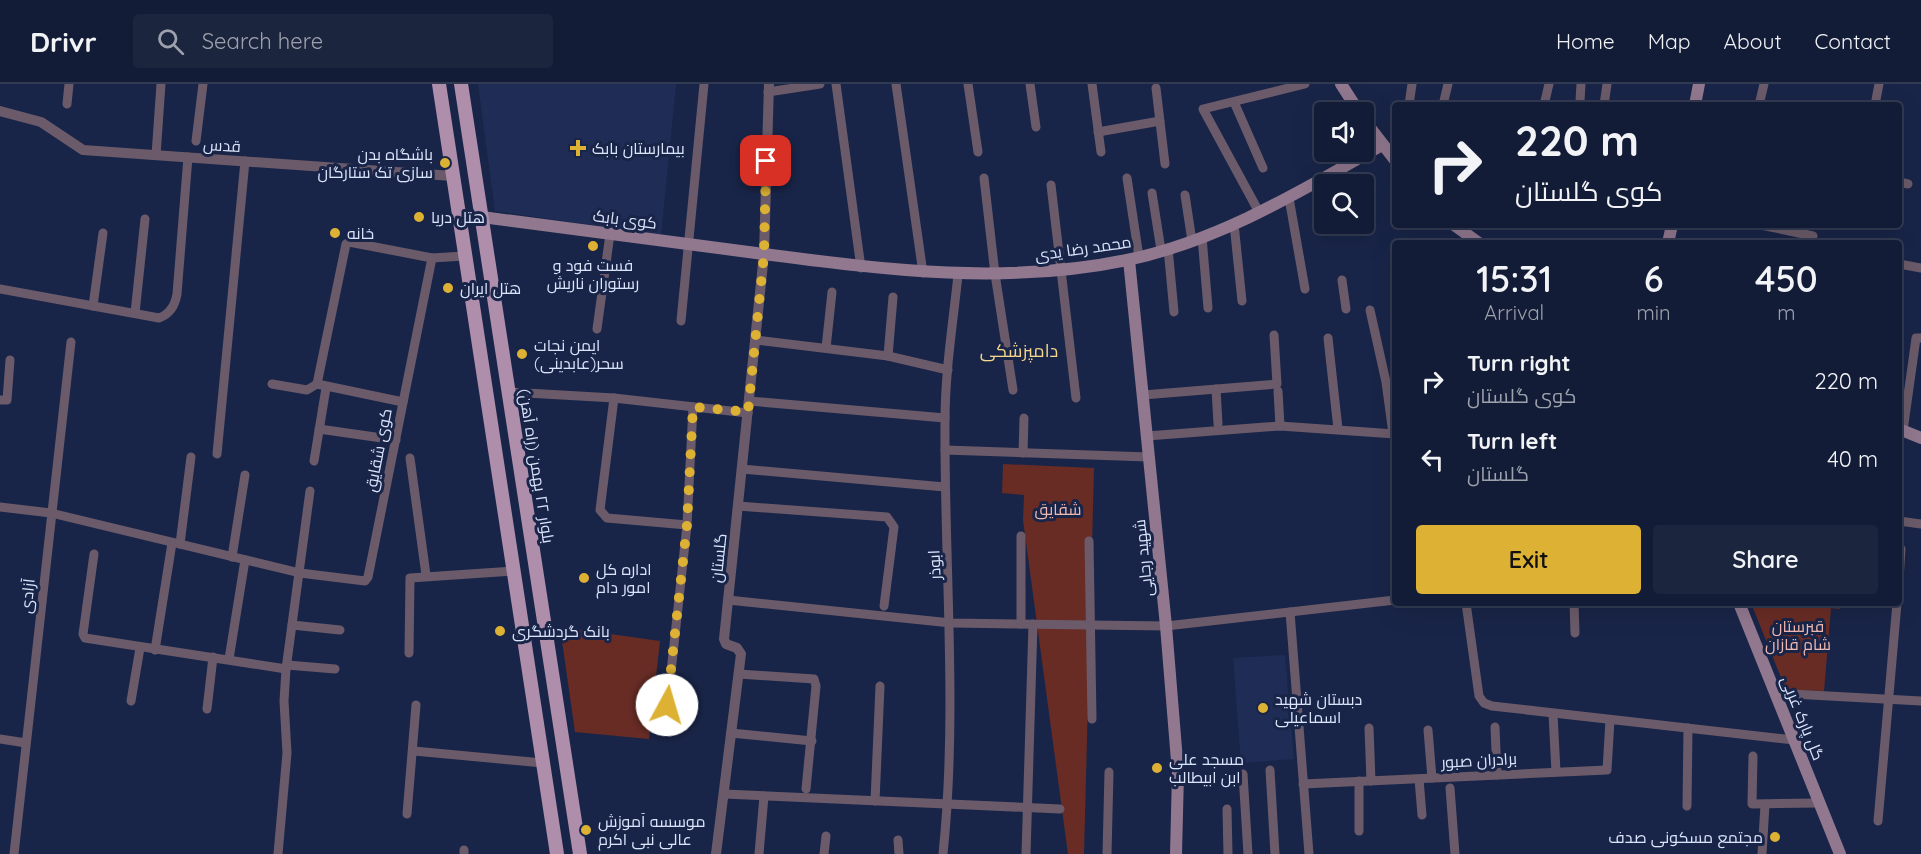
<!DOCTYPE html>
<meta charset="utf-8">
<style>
:root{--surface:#131c36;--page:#1c253e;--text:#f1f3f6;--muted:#9da1ad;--line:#323a51;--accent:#ddb133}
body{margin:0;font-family:Quicksand,Cairo,sans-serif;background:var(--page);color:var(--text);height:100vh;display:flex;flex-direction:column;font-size:22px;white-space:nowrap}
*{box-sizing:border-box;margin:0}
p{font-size:20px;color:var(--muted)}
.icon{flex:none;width:33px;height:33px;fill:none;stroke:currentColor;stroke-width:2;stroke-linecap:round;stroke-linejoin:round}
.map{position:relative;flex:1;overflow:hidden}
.panel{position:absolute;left:1392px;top:156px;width:510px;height:366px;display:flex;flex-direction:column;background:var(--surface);border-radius:6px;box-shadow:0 6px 24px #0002,0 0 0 2px var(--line)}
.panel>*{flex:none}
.top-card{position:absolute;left:1392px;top:18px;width:510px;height:126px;border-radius:6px;box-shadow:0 6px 24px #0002,0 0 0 2px var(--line);background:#131c36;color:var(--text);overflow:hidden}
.tools{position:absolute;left:1314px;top:18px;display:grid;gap:12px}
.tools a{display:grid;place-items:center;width:60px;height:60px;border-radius:6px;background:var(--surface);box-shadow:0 6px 24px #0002,0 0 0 2px var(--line);font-size:30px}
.pin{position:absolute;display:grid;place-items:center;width:51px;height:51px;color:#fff;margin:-26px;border-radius:12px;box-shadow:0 3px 9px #0006}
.me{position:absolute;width:66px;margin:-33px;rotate:6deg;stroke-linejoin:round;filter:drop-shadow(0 0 4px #0008)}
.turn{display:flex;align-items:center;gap:21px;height:126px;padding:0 24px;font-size:27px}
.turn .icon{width:78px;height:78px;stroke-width:2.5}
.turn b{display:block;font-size:42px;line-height:51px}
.eta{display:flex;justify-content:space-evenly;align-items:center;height:102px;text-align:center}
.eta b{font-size:36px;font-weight:600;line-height:42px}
.button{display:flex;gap:12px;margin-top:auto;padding:12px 24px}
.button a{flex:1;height:69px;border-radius:6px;background:var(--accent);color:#111;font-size:24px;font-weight:600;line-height:69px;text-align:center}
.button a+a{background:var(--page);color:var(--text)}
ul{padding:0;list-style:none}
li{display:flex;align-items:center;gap:18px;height:78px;padding:0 24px}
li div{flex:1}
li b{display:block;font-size:22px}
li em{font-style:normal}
header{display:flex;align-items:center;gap:36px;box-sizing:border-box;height:84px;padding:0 30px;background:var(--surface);border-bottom:2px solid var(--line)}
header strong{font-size:28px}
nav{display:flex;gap:33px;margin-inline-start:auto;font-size:21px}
.search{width:420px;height:54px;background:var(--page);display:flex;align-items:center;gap:15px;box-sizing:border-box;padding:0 21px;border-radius:6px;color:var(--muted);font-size:22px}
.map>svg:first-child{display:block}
.built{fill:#1f2c56}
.green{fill:#682c25}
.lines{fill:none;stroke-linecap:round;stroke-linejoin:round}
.minor{stroke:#6b5b6a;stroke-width:9}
.tertiary{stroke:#6b5b6a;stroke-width:10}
.secondary{stroke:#91788f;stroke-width:12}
.primary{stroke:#af8eac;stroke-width:14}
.route{stroke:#ddb133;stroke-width:10;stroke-dasharray:0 18}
.poi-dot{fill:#ddb133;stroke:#192548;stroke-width:2}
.labels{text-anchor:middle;stroke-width:6;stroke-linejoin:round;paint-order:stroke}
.street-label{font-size:16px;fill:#dae4fb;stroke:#192548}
.poi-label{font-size:16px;fill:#dae4fb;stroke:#192548;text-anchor:start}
.park-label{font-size:16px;fill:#efb9b1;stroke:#192548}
.neighbourhood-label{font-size:18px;fill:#f6d88c;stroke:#192548}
</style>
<header>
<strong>Drivr</strong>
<div class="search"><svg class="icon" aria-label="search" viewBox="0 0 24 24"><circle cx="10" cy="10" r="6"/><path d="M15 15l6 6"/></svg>Search here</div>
<nav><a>Home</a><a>Map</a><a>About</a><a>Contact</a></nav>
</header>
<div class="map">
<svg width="1921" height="770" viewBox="0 0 1921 770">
<rect width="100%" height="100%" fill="#192548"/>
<g class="built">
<polygon points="478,0 676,0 661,151 495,127"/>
<polygon points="1285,571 1294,675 1241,679 1233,574"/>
</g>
<g class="green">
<polygon points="1003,380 1094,384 1084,770 1068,770 1023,436 1024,411 1002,409"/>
<polygon points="1751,519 1840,519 1840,525 1831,524 1824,607 1786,606"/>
<polygon points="560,543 660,557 649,655 575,648"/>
</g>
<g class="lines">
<g class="minor">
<polyline points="836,0 861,184"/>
<polyline points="896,0 923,189"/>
<polyline points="968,0 978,68"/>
<polyline points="1030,0 1036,43"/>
<polyline points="1092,0 1101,68"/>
<polyline points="1156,4 1165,80"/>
<polyline points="768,8 820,0"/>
<polyline points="1580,17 1581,0"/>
<polyline points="1234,18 1263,84"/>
<polyline points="67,20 69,0"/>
<polyline points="1409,21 1412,0"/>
<polyline points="1443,21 1448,0"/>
<polyline points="1544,21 1549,0"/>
<polyline points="1604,21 1607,0"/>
<polyline points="1759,21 1764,0"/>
<polyline points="1875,21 1879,0"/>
<polyline points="1098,48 1160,37"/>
<polyline points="196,57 203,0"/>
<polyline points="156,71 161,0"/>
<polyline points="984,94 995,190 1013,306"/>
<polyline points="1127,94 1139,173"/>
<polyline points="1899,98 1908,100"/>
<polyline points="1051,101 1076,314"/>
<polyline points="1152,109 1161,166"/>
<polyline points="1185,111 1192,157"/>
<polyline points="1289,114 1305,205"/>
<polyline points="1259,128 1203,25 1305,0"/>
<polyline points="1234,140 1242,217"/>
<polyline points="1761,141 1813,152"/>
<polyline points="1202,153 1208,224"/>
<polyline points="1168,164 1174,228"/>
<polyline points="1899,180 1921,184"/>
<polyline points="1342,196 1346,225"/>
<path d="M0,205L159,234C170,230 175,222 177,210L188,73"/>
<polyline points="93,222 103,149"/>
<polyline points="1370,226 1386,298 1393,350"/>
<polyline points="135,229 145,135"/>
<polyline points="681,237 704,0"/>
<polyline points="597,245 610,150"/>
<polyline points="1328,254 1338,345"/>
<polyline points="755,256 888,272 948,286"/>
<polyline points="826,264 832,208"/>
<polyline points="888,272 893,213"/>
<polyline points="272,300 307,306 317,300"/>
<polyline points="1216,305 1218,340"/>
<polyline points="1278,307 1280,342"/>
<polyline points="509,308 614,314 748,329"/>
<polyline points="1143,311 1277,300 1274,251"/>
<polyline points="614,314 600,426 607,434 687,441"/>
<polyline points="0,316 7,316 10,276"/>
<polyline points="749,317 945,334"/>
<polyline points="403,318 317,300 346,160 349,158 432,174 464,172"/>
<polyline points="319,345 396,356"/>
<polyline points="1903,347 1916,254 1921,254"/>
<polyline points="1147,352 1280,342 1395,350"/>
<polyline points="945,366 1149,373"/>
<polyline points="1023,369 1024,334"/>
<polyline points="217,370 245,77"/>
<polyline points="410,374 426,491"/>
<polyline points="314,377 326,304"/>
<polyline points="742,385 945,403"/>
<polyline points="738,422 887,433 894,443 884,522"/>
<polyline points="0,423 51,429 300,489 365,497 368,493 432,174"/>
<polyline points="1899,437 1921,440"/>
<polyline points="1089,457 1092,635"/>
<polyline points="180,460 191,373"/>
<polyline points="94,470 83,550 85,554 286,585"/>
<polyline points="232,473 245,391"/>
<polyline points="1899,495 1901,465"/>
<polyline points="728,516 951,539 1166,542 1395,516"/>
<polyline points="1466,519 1479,612 1484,619 1492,622 1794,656"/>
<polyline points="1574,519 1575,549"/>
<polyline points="1290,528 1309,770"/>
<polyline points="1021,540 1021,452"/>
<polyline points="292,541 340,546"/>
<polyline points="155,566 172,459"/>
<polyline points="409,569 410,494 513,487"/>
<polyline points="229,575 245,476"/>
<polyline points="287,581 335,585"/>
<polyline points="739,590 814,595 816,602 806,705"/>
<polyline points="1775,609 1921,617"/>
<polyline points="131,617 140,564"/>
<polyline points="207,625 213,573"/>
<polyline points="1553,630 1556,688"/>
<polyline points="665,643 687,441 693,323"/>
<polyline points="1495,643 1497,691"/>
<polyline points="1369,644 1371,697"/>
<polyline points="1428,646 1432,694"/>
<polyline points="731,649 812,657"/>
<polyline points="0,655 26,659"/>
<polyline points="414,667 543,679"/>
<polyline points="1753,672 1752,720 1819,719"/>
<polyline points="1270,686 1275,770"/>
<polyline points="1243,690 1248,770"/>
<polyline points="1419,695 1422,731"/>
<polyline points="1359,697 1359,747"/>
<polyline points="1303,700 1607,686 1610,636"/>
<polyline points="1450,704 1455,770"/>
<polyline points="724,710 1060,725"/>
<polyline points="875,717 880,602"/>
<polyline points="1687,722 1688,644"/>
<polyline points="1227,725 1228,770"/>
<polyline points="407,730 416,621"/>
<polyline points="1878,737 1897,519"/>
<polyline points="898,756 899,770"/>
<polyline points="14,770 71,258"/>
<polyline points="278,770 287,669 284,617 286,585 310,407"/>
<polyline points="464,770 464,766"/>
<polyline points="759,770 764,712"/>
<polyline points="824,770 826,752"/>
<path d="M943,770C958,626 944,481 945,337C945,288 953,239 958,191"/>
<polyline points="1026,770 1033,540"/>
<polyline points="1107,770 1109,688"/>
<polyline points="1762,770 1765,721"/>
</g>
<g class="tertiary">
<polyline points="0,27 41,38 83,66 453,92"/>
<polyline points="716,770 741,570 737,564 726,560 724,555 764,170 769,0"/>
</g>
<g class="secondary">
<polyline points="1341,0 1359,28"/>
<polyline points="1695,21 1699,0"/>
<polyline points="1364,36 1395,76"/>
<path d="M482,133C573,145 664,157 756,169C881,185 1001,202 1127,176C1219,157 1301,107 1382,61"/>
<polyline points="1454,141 1479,159"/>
<polyline points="1668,159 1672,141"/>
<polyline points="1129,176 1166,542 1178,689 1176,770"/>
<polyline points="1899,345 1921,354"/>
<polyline points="1739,519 1840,770"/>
</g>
<g class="primary">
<polyline points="439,0 557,770"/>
<polyline points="461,0 580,770"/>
</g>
</g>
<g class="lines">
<polyline class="route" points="667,621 687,441 693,323 748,328 764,170 766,77"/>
</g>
<g class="poi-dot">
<path d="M575 55h6v6h6v6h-6v6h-6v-6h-6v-6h6z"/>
<circle cx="445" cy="79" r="6"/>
<circle cx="419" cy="133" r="6"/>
<circle cx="335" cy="149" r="6"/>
<circle cx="593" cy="162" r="6"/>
<circle cx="448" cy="204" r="6"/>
<circle cx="522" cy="270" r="6"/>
<circle cx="584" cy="494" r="6"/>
<circle cx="500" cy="547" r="6"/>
<circle cx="1263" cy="624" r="6"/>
<circle cx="1157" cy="684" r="6"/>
<circle cx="586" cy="746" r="6"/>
<circle cx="1775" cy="753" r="6"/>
</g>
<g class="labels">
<g class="street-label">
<text transform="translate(222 61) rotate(4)" y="6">قدس</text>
<text transform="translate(625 135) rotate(7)" y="6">کوی بابک</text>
<text transform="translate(1083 164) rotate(-8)" y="6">محمد رضا یدی</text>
<text transform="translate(378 366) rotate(-79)" y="6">کوی شقایق</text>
<text transform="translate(537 382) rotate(81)" y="6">بلوار ۲۲ بهمن (راه آهن)</text>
<text transform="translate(718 474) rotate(-84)" y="6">گلستان</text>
<text transform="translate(1143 474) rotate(-96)" y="6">شهید رجایی</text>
<text transform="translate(934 481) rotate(-93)" y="6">ابوذر</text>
<text transform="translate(27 512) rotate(-84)" y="6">آزادی</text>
<text transform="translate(1803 634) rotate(68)" y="6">گل پارک غربی</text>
<text transform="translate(1479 676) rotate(-3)" y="6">برادران صبور</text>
</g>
<g class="poi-label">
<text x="592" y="70">بیمارستان بابک</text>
<text x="433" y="76" text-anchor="end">باشگاه بدن<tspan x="433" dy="18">سازی تک ستارگان</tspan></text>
<text x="431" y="139">هتل دریا</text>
<text x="347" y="155">خانه</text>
<text x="593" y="187" text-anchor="middle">فست فود و<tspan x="593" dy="18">رستوران ناریش</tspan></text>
<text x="460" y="210">هتل ایران</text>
<text x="534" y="267">ایمن نجات<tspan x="534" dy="18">سحر(عابدینی)</tspan></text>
<text x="596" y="491">اداره کل<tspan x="596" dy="18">امور دام</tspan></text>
<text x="512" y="553">بانک گردشگری</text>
<text x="1275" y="621">دبستان شهید<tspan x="1275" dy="18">اسماعیلی</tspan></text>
<text x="1169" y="681">مسجد علی<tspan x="1169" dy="18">ابن ابیطالب</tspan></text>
<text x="598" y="743">موسسه آموزش<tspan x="598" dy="18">عالی نبی اکرم</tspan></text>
<text x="1763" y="759" text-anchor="end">مجتمع مسکونی صدف</text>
</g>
<g class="park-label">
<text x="1058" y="431">شقایق</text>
<text x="1798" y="548">قبرستان<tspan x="1798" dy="18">شام قازان</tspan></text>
</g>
<g class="neighbourhood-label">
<text x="1019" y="273">دامپزشکی</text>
</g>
</g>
</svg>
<div class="tools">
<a><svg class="icon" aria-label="sound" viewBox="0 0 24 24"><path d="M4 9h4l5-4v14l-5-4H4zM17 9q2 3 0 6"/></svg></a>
<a><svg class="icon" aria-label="search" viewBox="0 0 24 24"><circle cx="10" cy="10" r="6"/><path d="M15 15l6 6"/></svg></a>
</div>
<div class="pin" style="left:766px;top:77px;background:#d93025"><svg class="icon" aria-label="arrive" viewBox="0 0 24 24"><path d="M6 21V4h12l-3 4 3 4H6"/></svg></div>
<svg class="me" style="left:667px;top:621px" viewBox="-20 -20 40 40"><circle r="19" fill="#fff"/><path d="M0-13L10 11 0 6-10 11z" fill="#ddb133"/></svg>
<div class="top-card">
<div class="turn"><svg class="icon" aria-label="right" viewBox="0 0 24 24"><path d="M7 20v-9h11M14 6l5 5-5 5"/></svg><div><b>220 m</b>کوی گلستان</div></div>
</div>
<section class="panel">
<div class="eta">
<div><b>15:31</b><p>Arrival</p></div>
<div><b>6</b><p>min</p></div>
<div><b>450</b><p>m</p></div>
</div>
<ul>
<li><svg class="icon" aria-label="right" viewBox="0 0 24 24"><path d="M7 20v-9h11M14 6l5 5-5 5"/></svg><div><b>Turn right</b><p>کوی گلستان</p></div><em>220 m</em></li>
<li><svg class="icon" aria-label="left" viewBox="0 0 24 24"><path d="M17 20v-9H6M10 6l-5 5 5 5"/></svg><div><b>Turn left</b><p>گلستان</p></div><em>40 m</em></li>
</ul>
<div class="button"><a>Exit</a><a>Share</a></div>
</section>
</div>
